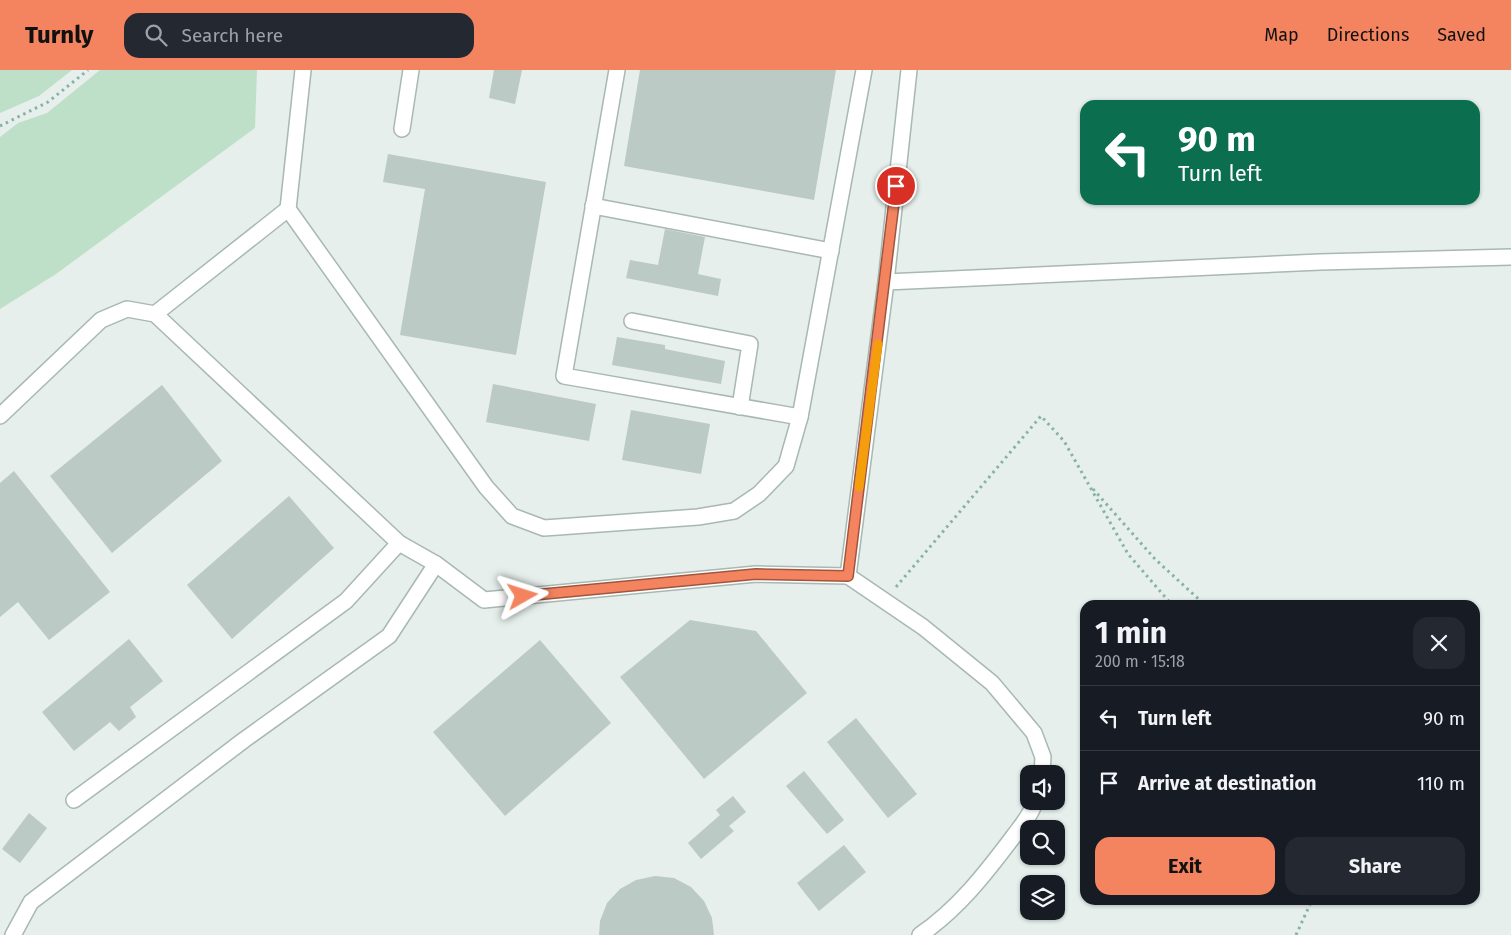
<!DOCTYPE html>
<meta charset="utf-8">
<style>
:root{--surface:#171b24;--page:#242831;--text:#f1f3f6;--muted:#9ea1a6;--line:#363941;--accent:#f4845f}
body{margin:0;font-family:"Fira Sans",sans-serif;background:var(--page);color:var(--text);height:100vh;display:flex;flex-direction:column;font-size:19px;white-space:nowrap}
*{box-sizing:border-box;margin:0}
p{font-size:16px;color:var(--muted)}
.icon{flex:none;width:28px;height:28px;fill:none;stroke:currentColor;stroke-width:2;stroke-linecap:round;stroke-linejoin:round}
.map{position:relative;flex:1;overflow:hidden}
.details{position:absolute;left:1080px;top:530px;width:400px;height:305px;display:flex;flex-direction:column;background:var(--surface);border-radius:15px;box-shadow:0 1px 4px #0004}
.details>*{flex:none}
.guide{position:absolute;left:1080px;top:30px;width:400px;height:105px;border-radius:15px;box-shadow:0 1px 4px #0004;background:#0b6e4f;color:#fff;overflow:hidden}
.fabs{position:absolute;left:1020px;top:695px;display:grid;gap:10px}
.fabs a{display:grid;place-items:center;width:45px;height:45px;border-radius:10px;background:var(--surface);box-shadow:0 1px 4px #0004;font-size:25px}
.pin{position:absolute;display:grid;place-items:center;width:42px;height:42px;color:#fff;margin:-21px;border:2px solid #fff;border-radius:50%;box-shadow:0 1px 5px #0007}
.me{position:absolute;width:55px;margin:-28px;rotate:84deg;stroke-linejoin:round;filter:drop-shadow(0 0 4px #0008)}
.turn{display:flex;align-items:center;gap:18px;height:105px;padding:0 15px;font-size:22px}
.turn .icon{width:65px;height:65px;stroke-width:2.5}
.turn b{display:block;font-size:35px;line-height:42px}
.round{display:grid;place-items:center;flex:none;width:52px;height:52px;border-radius:15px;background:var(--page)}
.overview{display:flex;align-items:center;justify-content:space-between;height:85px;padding:0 15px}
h1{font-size:30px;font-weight:700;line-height:38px}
.primary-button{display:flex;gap:10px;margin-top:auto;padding:10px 15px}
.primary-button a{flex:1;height:58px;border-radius:15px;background:var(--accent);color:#111;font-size:20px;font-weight:700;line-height:58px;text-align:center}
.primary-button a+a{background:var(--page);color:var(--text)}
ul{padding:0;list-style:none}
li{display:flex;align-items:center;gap:15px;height:65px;padding:0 15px;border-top:1px solid var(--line)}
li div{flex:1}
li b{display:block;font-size:19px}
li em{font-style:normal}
header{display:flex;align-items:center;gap:30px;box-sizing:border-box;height:70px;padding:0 25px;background:var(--accent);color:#111}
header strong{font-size:24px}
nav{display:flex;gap:28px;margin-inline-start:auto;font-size:18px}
.search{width:350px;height:45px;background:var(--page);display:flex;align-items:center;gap:12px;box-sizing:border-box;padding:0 18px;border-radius:15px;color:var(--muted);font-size:19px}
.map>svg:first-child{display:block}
.green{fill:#bfe0c8}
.building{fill:#bbcac4}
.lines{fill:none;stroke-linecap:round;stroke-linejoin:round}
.minor-casing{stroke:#a8b8b2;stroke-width:18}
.path{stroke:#86b3a5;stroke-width:3;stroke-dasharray:2.5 4;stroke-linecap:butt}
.minor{stroke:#fff;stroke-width:15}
.route-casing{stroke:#9f563e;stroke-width:12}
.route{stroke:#f4845f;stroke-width:9}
.slow{stroke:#f59e0b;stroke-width:9}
</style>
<header>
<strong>Turnly</strong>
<div class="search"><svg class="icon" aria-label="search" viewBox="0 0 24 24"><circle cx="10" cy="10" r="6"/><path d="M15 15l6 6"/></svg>Search here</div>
<nav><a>Map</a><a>Directions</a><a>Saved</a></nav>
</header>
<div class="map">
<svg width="1511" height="865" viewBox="0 0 1511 865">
<rect width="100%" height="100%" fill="#e6efeb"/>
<g class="green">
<polygon points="0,0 72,0 39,26 0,43"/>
<polygon points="100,0 257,0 255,58 56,204 0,239 0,67 18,53 47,43"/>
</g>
<g class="building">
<polygon points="494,0 522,0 515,34 489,28"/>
<polygon points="640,0 836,0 814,130 624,96"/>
<polygon points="388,84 546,112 516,285 400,265 425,119 383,112"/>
<polygon points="665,159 705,167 698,204 721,209 718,226 626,208 630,190 658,195"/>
<polygon points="617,267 665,275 665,279 725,291 721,314 612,295"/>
<polygon points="493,314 596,334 589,371 486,352"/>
<polygon points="162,315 222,391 112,483 50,406"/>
<polygon points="631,340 710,354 701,404 622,390"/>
<polygon points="14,401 110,522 49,570 18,532 0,547 0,413"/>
<polygon points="289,426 334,478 232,569 187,515"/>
<polygon points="690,550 756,561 807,623 704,709 620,607"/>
<polygon points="129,569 163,611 130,637 136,647 119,661 110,652 74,681 42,642"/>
<polygon points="540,570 611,653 505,746 433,662"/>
<polygon points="856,648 917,724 888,748 827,672"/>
<polygon points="804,701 844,750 827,764 786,716"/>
<polygon points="733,726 746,742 729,756 734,761 701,789 688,773 720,745 716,740"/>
<polygon points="29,743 47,758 20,793 2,779"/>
<polygon points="844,775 866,802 819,841 797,813"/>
<polygon points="655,806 674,808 691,817 704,831 712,848 714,865 599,865 600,851 607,833 620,819 636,810"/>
</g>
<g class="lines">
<g class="minor-casing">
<g id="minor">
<polyline points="617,0 564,306 800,347"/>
<polyline points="402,59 411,0"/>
<polyline points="593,136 831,181"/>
<polyline points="288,139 303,0"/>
<polyline points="886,212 909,0"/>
<polyline points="155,244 288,139 486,417 512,446 544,458 698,447 734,441 759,424 786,396 800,347 864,0"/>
<polyline points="632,251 750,274 740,337"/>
<polyline points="0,346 101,250 127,239 155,244 399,473 436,494 484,530 756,504 848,506 886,212 1320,192 1511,187"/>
<polyline points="848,506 923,557 992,613 1034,663 1043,687 1042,704"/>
<polyline points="74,730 346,531 399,473"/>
<polyline points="13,865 31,832 244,670 389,566 436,494"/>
<path d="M920,865C958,839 986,803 1013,767C1021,756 1032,744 1035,731"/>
</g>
</g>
<g class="path">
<polyline points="0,56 48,32 88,0"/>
<polyline points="1093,419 1155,489 1205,535"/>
<polyline points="896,517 1041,346 1064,371 1128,484 1172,535"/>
<polyline points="1296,865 1312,830"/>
</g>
<use href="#minor" class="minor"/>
</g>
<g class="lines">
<g class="route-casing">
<polyline id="route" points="523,526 756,504 848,506 896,116"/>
</g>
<use href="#route" class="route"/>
<polyline class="slow" points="859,417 878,274"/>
</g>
</svg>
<div class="fabs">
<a><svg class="icon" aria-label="sound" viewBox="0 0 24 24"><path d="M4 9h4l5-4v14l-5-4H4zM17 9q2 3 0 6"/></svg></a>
<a><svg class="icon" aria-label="search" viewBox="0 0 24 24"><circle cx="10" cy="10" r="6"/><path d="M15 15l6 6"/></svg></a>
<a><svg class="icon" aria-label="layers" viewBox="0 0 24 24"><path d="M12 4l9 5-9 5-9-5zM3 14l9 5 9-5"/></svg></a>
</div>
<div class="pin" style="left:896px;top:116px;background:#d93025"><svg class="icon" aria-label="arrive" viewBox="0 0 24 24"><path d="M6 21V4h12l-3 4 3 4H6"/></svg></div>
<svg class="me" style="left:523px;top:526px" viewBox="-20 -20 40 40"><path d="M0-17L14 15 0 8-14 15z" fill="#f4845f" stroke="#fff" stroke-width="4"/></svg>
<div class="guide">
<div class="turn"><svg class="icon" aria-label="left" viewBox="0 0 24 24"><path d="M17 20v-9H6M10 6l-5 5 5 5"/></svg><div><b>90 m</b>Turn left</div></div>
</div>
<section class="details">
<div class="overview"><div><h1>1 min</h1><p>200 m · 15:18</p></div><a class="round"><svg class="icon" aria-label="close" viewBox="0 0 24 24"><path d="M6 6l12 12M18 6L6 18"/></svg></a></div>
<ul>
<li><svg class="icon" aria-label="left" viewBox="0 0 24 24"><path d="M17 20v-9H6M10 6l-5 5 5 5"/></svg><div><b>Turn left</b></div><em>90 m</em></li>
<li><svg class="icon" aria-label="arrive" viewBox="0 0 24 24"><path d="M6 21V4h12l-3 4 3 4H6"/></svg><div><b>Arrive at destination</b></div><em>110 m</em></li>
</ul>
<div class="primary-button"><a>Exit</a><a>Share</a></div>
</section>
</div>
